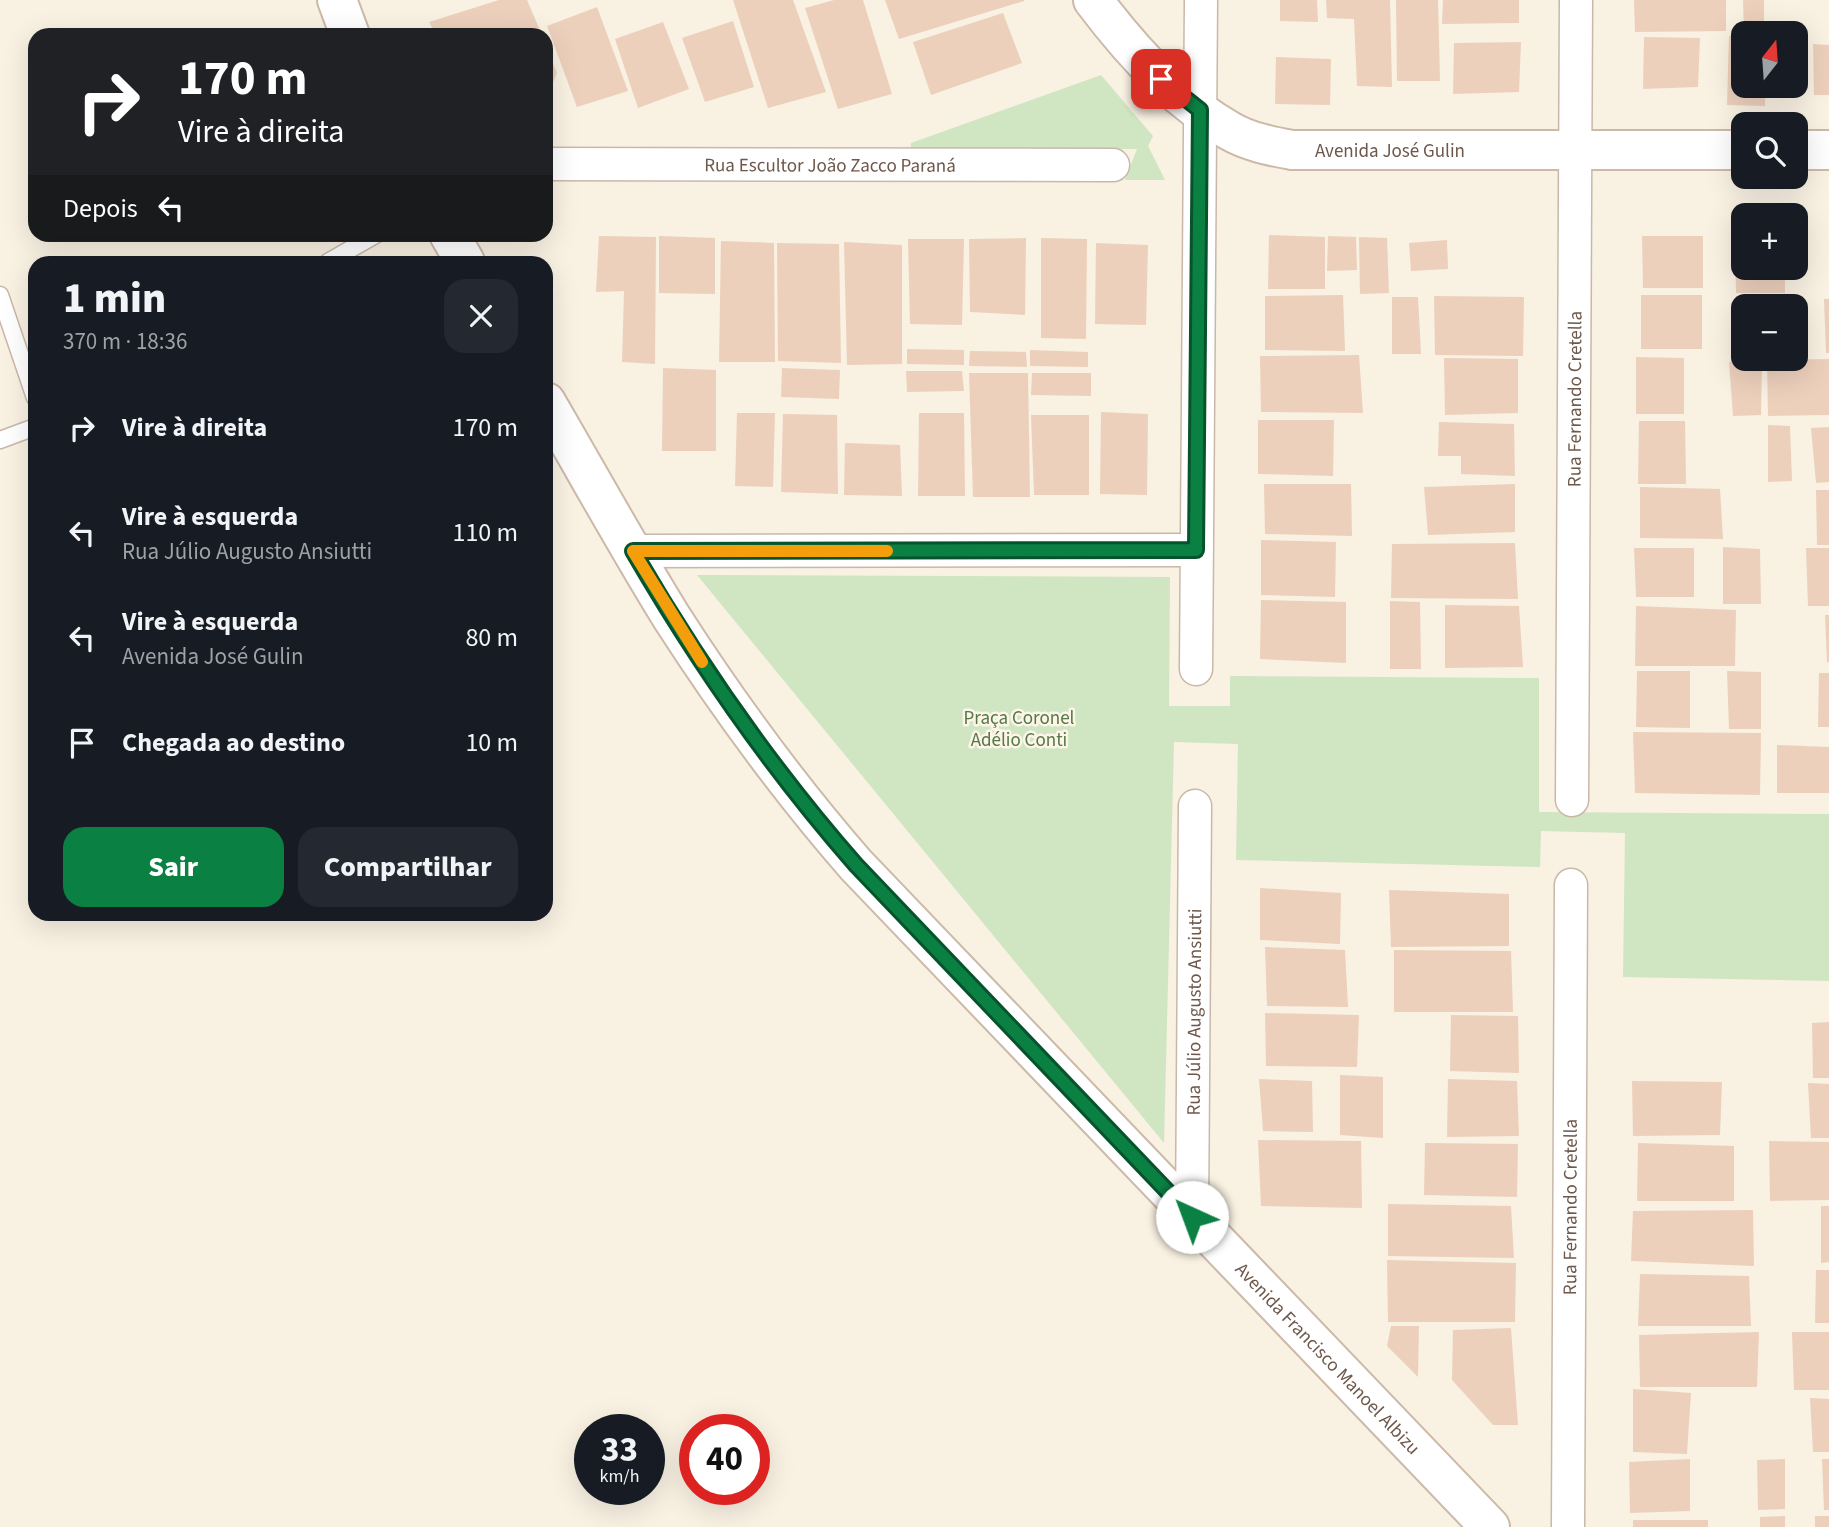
<!DOCTYPE html>
<html lang="pt">
<meta charset="utf-8">
<style>
:root{--surface:#171b24;--page:#242831;--text:#f1f3f6;--muted:#9ea1a6;--accent:#0b8043}
body{margin:0;font-family:"Source Sans 3",sans-serif;background:var(--page);color:var(--text);height:100vh;display:flex;flex-direction:column;font-size:26px;white-space:nowrap}
*{box-sizing:border-box;margin:0}
p{font-size:23px;color:var(--muted)}
.icon{flex:none;width:38px;height:38px;fill:none;stroke:currentColor;stroke-width:2;stroke-linecap:round;stroke-linejoin:round}
.map{position:relative;flex:1;overflow:hidden}
.panel{position:absolute;left:28px;top:256px;width:525px;height:665px;display:flex;flex-direction:column;background:var(--surface);border-radius:21px;box-shadow:0 7px 28px #0002}
.panel>*{flex:none}
.guide{position:absolute;left:28px;top:28px;width:525px;height:214px;border-radius:21px;box-shadow:0 7px 28px #0002;background:#202124;color:#fff;overflow:hidden}
.needle{width:46px;rotate:17deg}
.tools{position:absolute;left:1731px;top:21px;display:grid;gap:14px}
.tools a{display:grid;place-items:center;width:77px;height:77px;border-radius:14px;background:var(--surface);box-shadow:0 7px 28px #0002;font-size:35px}
.speed{position:absolute;left:574px;top:1414px;display:flex;gap:14px;font-size:35px;font-weight:700;text-align:center}
.speed>*{display:grid;place-content:center;width:91px;height:91px;border-radius:50%;background:var(--surface);box-shadow:0 7px 28px #0002;line-height:1}
.speed small{font-size:18px;font-weight:400}
.speed .limit{border:10px solid #d22;background:#fff;color:#111}
.pin{position:absolute;display:grid;place-items:center;width:60px;height:60px;color:#fff;margin:-30px;border-radius:14px;box-shadow:0 4px 10px #0006}
.me{position:absolute;width:77px;margin:-38px;rotate:317deg;stroke-linejoin:round;filter:drop-shadow(0 0 5px #0008)}
.turn{display:flex;align-items:center;gap:24px;height:147px;padding:0 35px;font-size:32px}
.turn .icon{width:91px;height:91px;stroke-width:2.5}
.turn b{display:block;font-size:49px;line-height:60px}
.then{display:flex;align-items:center;height:66px;padding:0 35px;background:#0003;gap:14px;font-size:26px}
.round{display:grid;place-items:center;flex:none;width:74px;height:74px;border-radius:21px;background:var(--page)}
.summary{display:flex;align-items:center;justify-content:space-between;height:119px;padding:0 35px}
h1{font-size:42px;font-weight:800;line-height:52px}
.action{display:flex;gap:14px;margin-top:auto;padding:14px 35px}
.action a{flex:1;height:80px;border-radius:21px;background:var(--accent);color:#fff;font-size:28px;font-weight:800;line-height:80px;text-align:center}
.action a+a{background:var(--page);color:var(--text)}
ul{padding:0;list-style:none}
li{display:flex;align-items:center;gap:21px;height:105px;padding:0 35px}
li div{flex:1}
li b{display:block;font-size:26px}
li em{font-style:normal}
.map>svg:first-child{display:block}
.green{fill:#d0e5c2}
.building{fill:#ecd0bc}
.lines{fill:none;stroke-linecap:round;stroke-linejoin:round}
.lane-casing{stroke:#c9b8aa;stroke-width:19}
.street-casing{stroke:#c9b8aa;stroke-width:35}
.secondary-casing{stroke:#ccb9a8;stroke-width:42}
.lane{stroke:#fff;stroke-width:16}
.street{stroke:#fff;stroke-width:32}
.secondary{stroke:#fff;stroke-width:38}
.route-casing{stroke:#07532c;stroke-width:18}
.route{stroke:#0b8043;stroke-width:12}
.slow{stroke:#f59e0b;stroke-width:12}
.labels{text-anchor:middle;stroke-width:5;stroke-linejoin:round;paint-order:stroke}
.street-label{font-size:19px;fill:#6e584b;stroke:#fdf5e7}
.park-label{font-size:19px;fill:#557947;stroke:#fdf5e7}
</style>
<div class="map">
<svg width="1829" height="1527" viewBox="0 0 1829 1527">
<rect width="100%" height="100%" fill="#f9f1e2"/>
<g class="green">
<polygon points="1101,75 1153,136 1148,146 1165,180 1125,180 1137,149 911,149 911,143"/>
<polygon points="697,575 1170,577 1169,706 1230,706 1230,676 1539,678 1539,812 1829,814 1829,981 1623,977 1625,833 1541,831 1540,867 1236,860 1238,744 1174,742 1164,1143"/>
</g>
<g class="building">
<polygon points="499,0 527,0 542,35 436,35 429,22"/>
<polygon points="733,0 793,0 826,92 768,108"/>
<polygon points="834,0 863,0 892,94 838,109 805,8"/>
<polygon points="885,0 1024,0 1024,1 899,39"/>
<polygon points="1280,0 1317,0 1318,22 1280,21"/>
<polygon points="1326,0 1390,0 1392,87 1357,86 1354,19 1327,18"/>
<polygon points="1396,0 1438,0 1440,81 1397,81"/>
<polygon points="1443,0 1519,0 1519,23 1442,24"/>
<polygon points="1634,0 1726,0 1726,31 1635,32"/>
<polygon points="1743,0 1764,0 1764,32 1744,33"/>
<polygon points="597,7 628,91 577,107 547,26"/>
<polygon points="1003,13 1022,63 931,95 913,42"/>
<polygon points="733,21 754,87 705,102 682,38"/>
<polygon points="663,22 689,89 638,108 615,39"/>
<polygon points="1729,36 1743,36 1743,86 1765,86 1765,106 1727,105"/>
<polygon points="1644,37 1700,38 1698,87 1643,89"/>
<polygon points="1521,42 1519,92 1453,94 1454,43"/>
<polygon points="1813,44 1829,45 1829,95 1814,95"/>
<polygon points="546,46 557,73 546,99"/>
<polygon points="1276,57 1331,59 1330,105 1275,104"/>
<polygon points="1269,235 1325,237 1325,289 1268,289"/>
<polygon points="599,236 656,237 655,364 622,362 624,291 596,292"/>
<polygon points="659,236 715,238 715,294 659,293"/>
<polygon points="1328,236 1356,237 1357,270 1327,271"/>
<polygon points="1642,236 1703,236 1703,288 1643,288"/>
<polygon points="1359,237 1387,238 1389,293 1360,294"/>
<polygon points="1026,238 1025,315 970,312 969,239"/>
<polygon points="1041,238 1087,239 1086,339 1041,338"/>
<polygon points="1735,238 1743,238 1743,268 1785,268 1785,293 1736,293"/>
<polygon points="908,239 964,239 962,325 910,324"/>
<polygon points="1447,240 1448,269 1411,271 1409,243"/>
<polygon points="721,241 774,243 775,362 719,362"/>
<polygon points="844,242 902,245 902,364 847,365"/>
<polygon points="777,243 839,244 841,363 778,361"/>
<polygon points="1096,243 1148,245 1146,325 1095,324"/>
<polygon points="1343,295 1345,351 1265,350 1265,296"/>
<rect x="1641" y="295" width="61" height="54"/>
<polygon points="1434,296 1524,297 1523,356 1435,355"/>
<polygon points="1392,297 1418,297 1421,354 1392,354"/>
<polygon points="1824,299 1829,299 1829,353 1826,353"/>
<polygon points="907,349 964,350 964,365 907,364"/>
<polygon points="1030,350 1088,352 1088,367 1030,366"/>
<polygon points="970,351 1026,352 1027,367 969,366"/>
<polygon points="1359,355 1363,413 1261,412 1260,356"/>
<polygon points="1636,357 1684,358 1684,414 1636,414"/>
<polygon points="1444,358 1518,359 1518,413 1445,415"/>
<polygon points="1829,359 1829,415 1768,416 1767,360"/>
<polygon points="1762,360 1761,415 1733,416 1729,362"/>
<polygon points="663,368 716,370 716,451 662,451"/>
<polygon points="782,368 840,370 839,399 781,397"/>
<polygon points="906,371 962,371 964,391 907,392"/>
<polygon points="969,373 1028,373 1030,497 973,497"/>
<polygon points="1032,373 1091,373 1091,396 1031,395"/>
<polygon points="1101,412 1148,414 1147,495 1100,494"/>
<polygon points="737,413 775,413 773,487 735,486"/>
<polygon points="919,413 964,413 965,496 918,496"/>
<polygon points="783,414 837,415 838,494 781,492"/>
<polygon points="1031,415 1089,415 1089,495 1034,495"/>
<polygon points="1258,420 1334,420 1333,476 1258,474"/>
<polygon points="1639,421 1685,421 1686,484 1638,484"/>
<polygon points="1439,422 1514,424 1515,476 1461,474 1461,456 1438,456"/>
<polygon points="1768,425 1790,426 1792,481 1768,482"/>
<polygon points="1829,427 1829,482 1816,483 1811,428"/>
<polygon points="845,443 900,445 902,496 844,495"/>
<polygon points="1264,484 1351,484 1352,536 1265,534"/>
<polygon points="1515,484 1515,532 1428,535 1424,487"/>
<polygon points="1640,487 1720,489 1723,539 1640,538"/>
<polygon points="1816,490 1829,490 1829,545 1817,545"/>
<polygon points="1261,540 1336,542 1335,597 1261,595"/>
<polygon points="1515,543 1518,599 1391,598 1392,544"/>
<polygon points="1723,547 1760,549 1761,604 1723,604"/>
<polygon points="1634,548 1694,548 1694,597 1636,597"/>
<polygon points="1806,548 1829,548 1829,606 1808,606"/>
<polygon points="1261,600 1346,602 1346,663 1260,659"/>
<polygon points="1390,601 1420,602 1421,669 1390,669"/>
<polygon points="1445,605 1519,606 1523,667 1445,668"/>
<polygon points="1636,606 1736,610 1735,666 1635,666"/>
<polygon points="1825,615 1829,615 1829,662 1827,662"/>
<polygon points="1637,671 1690,671 1690,728 1636,727"/>
<polygon points="1727,671 1761,672 1761,729 1729,729"/>
<polygon points="1819,673 1829,673 1829,727 1818,727"/>
<polygon points="1633,732 1761,733 1760,795 1635,793"/>
<polygon points="1777,745 1829,747 1829,793 1777,793"/>
<polygon points="1260,888 1341,893 1340,944 1260,940"/>
<polygon points="1389,890 1509,894 1509,946 1391,947"/>
<polygon points="1265,947 1345,950 1348,1007 1267,1006"/>
<polygon points="1394,950 1511,951 1513,1012 1394,1012"/>
<polygon points="1265,1013 1359,1015 1357,1067 1266,1066"/>
<polygon points="1451,1015 1518,1016 1519,1073 1450,1071"/>
<polygon points="1829,1022 1829,1078 1813,1078 1812,1023"/>
<polygon points="1340,1075 1383,1077 1383,1138 1340,1135"/>
<polygon points="1259,1079 1312,1081 1313,1132 1263,1131"/>
<polygon points="1448,1079 1517,1081 1519,1136 1447,1137"/>
<polygon points="1632,1081 1722,1082 1720,1135 1633,1136"/>
<polygon points="1808,1083 1829,1084 1829,1138 1811,1138"/>
<polygon points="1258,1140 1361,1141 1362,1208 1261,1206"/>
<polygon points="1769,1141 1829,1142 1829,1200 1770,1201"/>
<polygon points="1425,1143 1518,1144 1517,1197 1424,1195"/>
<polygon points="1638,1143 1734,1146 1734,1201 1637,1201"/>
<polygon points="1388,1204 1511,1206 1514,1258 1388,1256"/>
<polygon points="1821,1206 1829,1206 1829,1262 1821,1263"/>
<polygon points="1753,1210 1754,1266 1631,1261 1633,1211"/>
<polygon points="1387,1260 1516,1263 1515,1322 1388,1322"/>
<polygon points="1816,1270 1829,1270 1829,1323 1815,1323"/>
<polygon points="1640,1274 1749,1276 1751,1326 1638,1326"/>
<polygon points="1391,1326 1419,1326 1418,1377 1387,1346"/>
<polygon points="1511,1328 1518,1425 1493,1425 1452,1380 1453,1330"/>
<polygon points="1759,1332 1757,1387 1640,1387 1639,1335"/>
<polygon points="1792,1332 1829,1332 1829,1390 1794,1390"/>
<polygon points="1633,1389 1691,1393 1687,1454 1633,1452"/>
<polygon points="1810,1398 1829,1399 1829,1452 1813,1452"/>
<polygon points="1690,1459 1690,1511 1630,1513 1629,1462"/>
<polygon points="1785,1459 1785,1509 1758,1510 1757,1460"/>
<polygon points="1822,1459 1829,1459 1829,1510 1824,1510"/>
<polygon points="1785,1516 1785,1527 1760,1527 1760,1517"/>
<rect x="1815" y="1516" width="14" height="11"/>
<rect x="1633" y="1520" width="75" height="7"/>
</g>
<g class="lines">
<g class="lane-casing">
<g id="lane">
<polyline points="328,262 377,234"/>
<polyline points="0,295 35,398"/>
<polyline points="0,440 35,427"/>
</g>
</g>
<g class="street-casing">
<g id="street">
<path id="s1" d="M546,164L1113,165"/>
<polyline points="633,551 1196,550"/>
<polyline points="1196,669 1201,0"/>
<path id="s2" d="M1572,800L1576,0"/>
<path id="s3" d="M1192,1218L1195,806"/>
<path id="s4" d="M1568,1527L1571,885"/>
</g>
</g>
<g class="secondary-casing">
<g id="secondary">
<polyline points="337,0 350,35"/>
<path id="s5" d="M1093,0C1129,48 1176,101 1230,131C1249,142 1271,146 1292,150H1743"/>
<polyline points="1796,150 1829,150"/>
<polyline points="449,234 465,262"/>
<path id="s6" d="M546,402C588,474 628,547 672,618C728,705 788,787 856,865L1490,1527"/>
</g>
</g>
<use href="#lane" class="lane"/>
<use href="#street" class="street"/>
<use href="#secondary" class="secondary"/>
</g>
<g class="lines">
<g class="route-casing">
<path id="route" d="M1161,79L1200,110L1196,550L633,551C698,663 771,768 856,865L1192,1217"/>
</g>
<use href="#route" class="route"/>
<polyline class="slow" points="702,662 633,551 887,551"/>
</g>
<g class="labels">
<g class="street-label">
<text dy="7" stroke="none"><textPath href="#s5" startOffset="354">Avenida José Gulin</textPath></text>
<text dy="7" stroke="none"><textPath href="#s1" startOffset="284">Rua Escultor João Zacco Paraná</textPath></text>
<text dy="7" stroke="none"><textPath href="#s2" startOffset="401">Rua Fernando Cretella</textPath></text>
<text dy="7" stroke="none"><textPath href="#s3" startOffset="206">Rua Júlio Augusto Ansiutti</textPath></text>
<text dy="7" stroke="none"><textPath href="#s4" startOffset="320">Rua Fernando Cretella</textPath></text>
<text dy="7" stroke="none"><textPath href="#s6" startOffset="1241">Avenida Francisco Manoel Albizu</textPath></text>
</g>
<g class="park-label">
<text x="1019" y="724">Praça Coronel<tspan x="1019" dy="22">Adélio Conti</tspan></text>
</g>
</g>
</svg>
<div class="tools">
<a><svg class="needle" viewBox="-14 -14 28 28"><path d="M0-13l5 13h-10z" fill="#e53935"/><path d="M0 13l5-13h-10z" fill="#9ea1a6"/></svg></a>
<a><svg class="icon" aria-label="search" viewBox="0 0 24 24"><circle cx="10" cy="10" r="6"/><path d="M15 15l6 6"/></svg></a>
<a>+</a>
<a>−</a>
</div>
<div class="speed"><div>33<small>km/h</small></div><div class="limit">40</div></div>
<div class="pin" style="left:1161px;top:79px;background:#d93025"><svg class="icon" aria-label="arrive" viewBox="0 0 24 24"><path d="M6 21V4h12l-3 4 3 4H6"/></svg></div>
<svg class="me" style="left:1192px;top:1217px" viewBox="-20 -20 40 40"><circle r="19" fill="#fff"/><path d="M0-13L10 11 0 6-10 11z" fill="#0b8043"/></svg>
<div class="guide">
<div class="turn"><svg class="icon" aria-label="right" viewBox="0 0 24 24"><path d="M7 20v-9h11M14 6l5 5-5 5"/></svg><div><b>170 m</b>Vire à direita</div></div>
<div class="then">Depois<svg class="icon" aria-label="left" viewBox="0 0 24 24"><path d="M17 20v-9H6M10 6l-5 5 5 5"/></svg></div>
</div>
<section class="panel">
<div class="summary"><div><h1>1 min</h1><p>370 m · 18:36</p></div><a class="round"><svg class="icon" aria-label="close" viewBox="0 0 24 24"><path d="M6 6l12 12M18 6L6 18"/></svg></a></div>
<ul>
<li><svg class="icon" aria-label="right" viewBox="0 0 24 24"><path d="M7 20v-9h11M14 6l5 5-5 5"/></svg><div><b>Vire à direita</b></div><em>170 m</em></li>
<li><svg class="icon" aria-label="left" viewBox="0 0 24 24"><path d="M17 20v-9H6M10 6l-5 5 5 5"/></svg><div><b>Vire à esquerda</b><p>Rua Júlio Augusto Ansiutti</p></div><em>110 m</em></li>
<li><svg class="icon" aria-label="left" viewBox="0 0 24 24"><path d="M17 20v-9H6M10 6l-5 5 5 5"/></svg><div><b>Vire à esquerda</b><p>Avenida José Gulin</p></div><em>80 m</em></li>
<li><svg class="icon" aria-label="arrive" viewBox="0 0 24 24"><path d="M6 21V4h12l-3 4 3 4H6"/></svg><div><b>Chegada ao destino</b></div><em>10 m</em></li>
</ul>
<div class="action"><a>Sair</a><a>Compartilhar</a></div>
</section>
</div>
